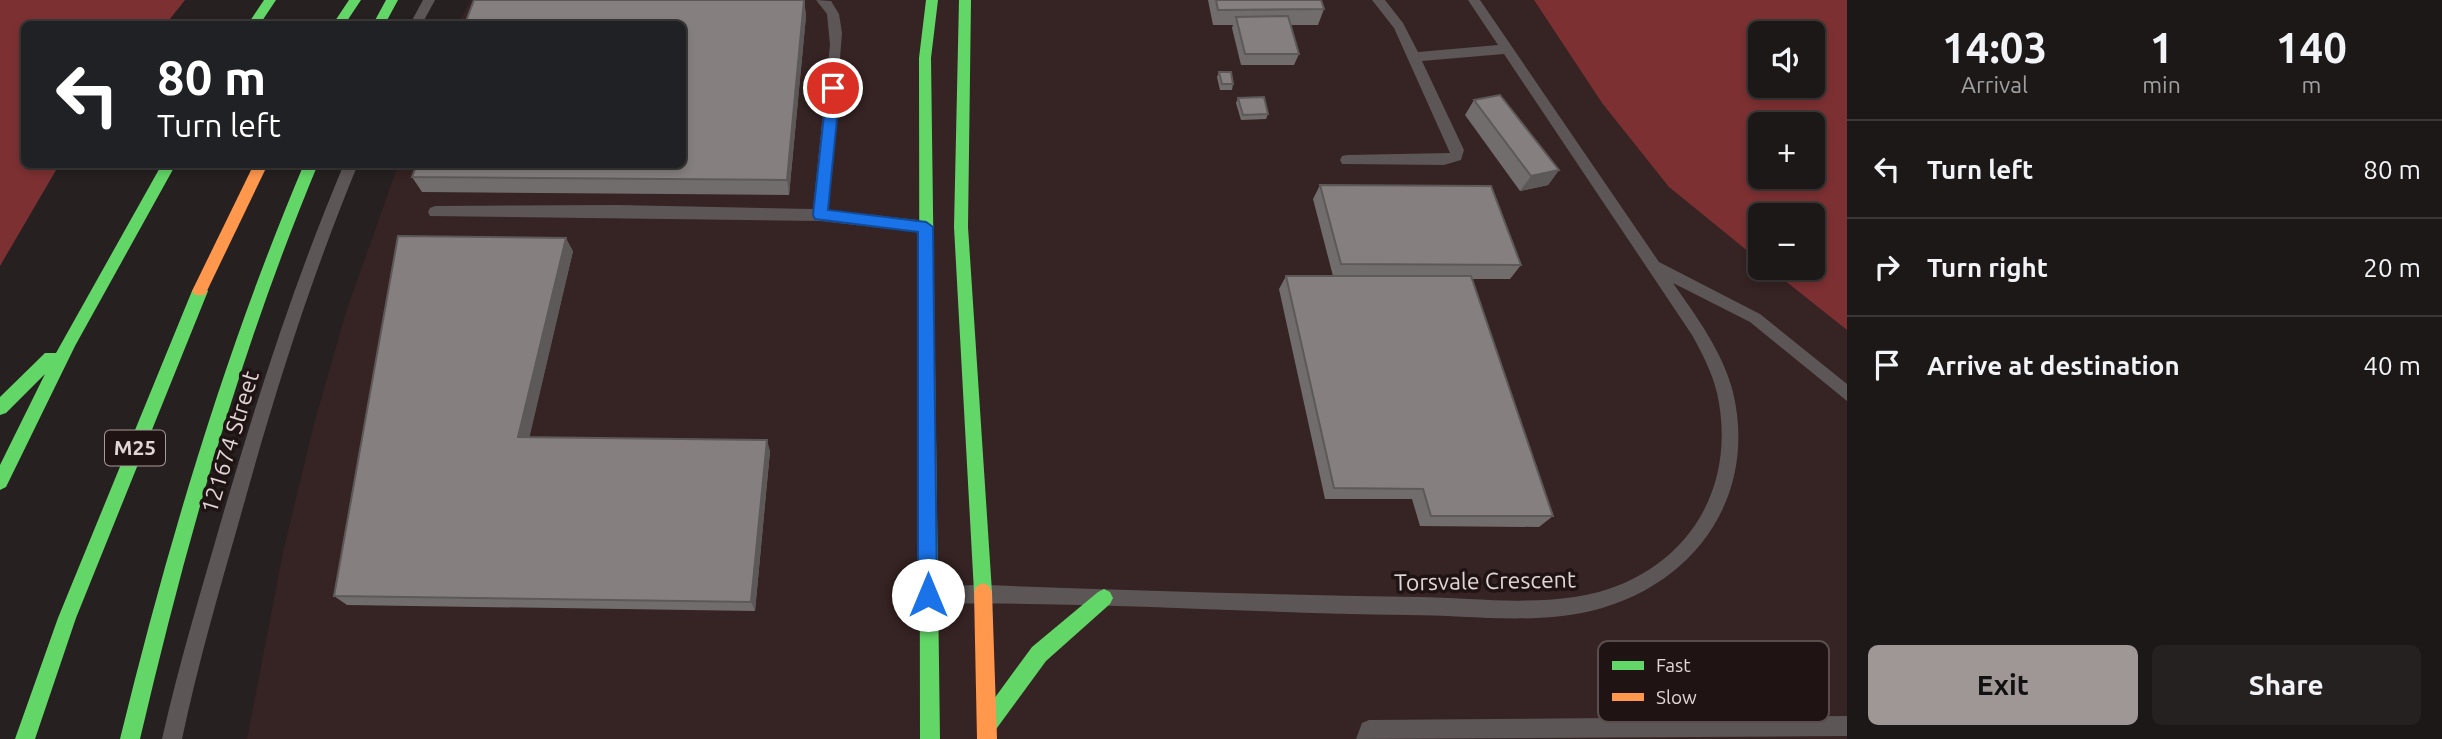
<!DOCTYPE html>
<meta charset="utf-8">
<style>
:root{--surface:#1c1818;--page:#252121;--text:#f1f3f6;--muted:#a0a0a2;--line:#3a3737;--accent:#9f9696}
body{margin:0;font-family:Ubuntu,sans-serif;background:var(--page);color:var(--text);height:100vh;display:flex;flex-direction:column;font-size:26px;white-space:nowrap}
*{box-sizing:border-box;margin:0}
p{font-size:23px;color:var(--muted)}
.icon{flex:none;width:38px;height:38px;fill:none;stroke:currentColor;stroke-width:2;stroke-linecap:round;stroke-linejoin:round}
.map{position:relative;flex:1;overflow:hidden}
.side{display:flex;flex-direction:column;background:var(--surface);width:595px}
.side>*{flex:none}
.top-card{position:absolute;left:21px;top:21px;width:665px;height:147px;border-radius:10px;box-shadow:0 4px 10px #0003,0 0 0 2px var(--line);background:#202124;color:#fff;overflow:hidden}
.fabs{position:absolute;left:1748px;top:21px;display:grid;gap:14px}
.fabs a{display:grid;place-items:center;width:77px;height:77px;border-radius:10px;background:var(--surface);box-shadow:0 4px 10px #0003,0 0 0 2px var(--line);font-size:35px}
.pin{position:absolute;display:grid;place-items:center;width:60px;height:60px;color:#fff;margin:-30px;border:4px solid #fff;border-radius:50%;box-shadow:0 2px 7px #0007}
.me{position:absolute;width:77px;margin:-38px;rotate:0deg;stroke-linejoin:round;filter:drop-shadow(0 0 5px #0008)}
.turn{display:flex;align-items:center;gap:24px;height:147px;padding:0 21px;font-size:32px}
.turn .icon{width:91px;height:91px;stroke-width:2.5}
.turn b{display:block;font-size:49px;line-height:60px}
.eta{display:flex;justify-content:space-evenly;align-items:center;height:119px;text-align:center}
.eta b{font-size:42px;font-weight:700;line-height:49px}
.action{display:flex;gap:14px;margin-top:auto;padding:14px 21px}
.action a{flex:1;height:80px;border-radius:10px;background:var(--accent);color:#111;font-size:28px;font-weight:700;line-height:80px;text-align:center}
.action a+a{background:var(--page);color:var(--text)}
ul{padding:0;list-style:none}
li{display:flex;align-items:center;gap:21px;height:98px;padding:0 21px;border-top:2px solid var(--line)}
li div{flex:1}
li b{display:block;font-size:26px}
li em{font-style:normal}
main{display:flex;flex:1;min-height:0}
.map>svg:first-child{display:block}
.built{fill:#362323}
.forest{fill:#7c3032;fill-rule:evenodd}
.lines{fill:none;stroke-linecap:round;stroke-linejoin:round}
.lane{fill:#5c5656;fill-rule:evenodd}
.fast{fill:#63d668;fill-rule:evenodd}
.slow{fill:#ff974d;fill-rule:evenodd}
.wall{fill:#726d6d}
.shaded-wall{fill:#5d5959}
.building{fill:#857f7f;stroke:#5d5959;stroke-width:2}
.route{fill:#1a73e8;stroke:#114b97;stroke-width:2}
.labels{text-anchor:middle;stroke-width:7;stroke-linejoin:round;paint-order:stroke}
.shield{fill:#201313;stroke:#a69c9b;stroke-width:2}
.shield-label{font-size:21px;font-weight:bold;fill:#e0d6d5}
.street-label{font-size:23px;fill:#e0d6d5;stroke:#201313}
.key{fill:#201313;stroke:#5a4e4d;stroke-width:2}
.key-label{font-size:19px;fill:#e0d6d5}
</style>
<main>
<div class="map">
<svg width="1847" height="739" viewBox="0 0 1847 739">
<rect width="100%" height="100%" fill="#262020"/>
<polygon class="built" points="471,0 1534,0 1602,103 1760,261 1760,268 1769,268 1847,330 1847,739 247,739 283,552 314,424 346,312 398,165 682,164 682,24 458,24"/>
<g class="forest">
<polygon points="0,0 185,0 166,24 24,24 24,164 59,165 0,266"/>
<path d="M1534,0H1847V330L1769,268H1813V215H1760V261L1669,187L1602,103ZM1760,33H1813V86H1760ZM1760,124H1813V177H1760Z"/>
</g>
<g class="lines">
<g class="lane">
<polygon points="423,0 435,0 422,24 410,24"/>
<polygon points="816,0 831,1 839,14 842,33 828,210 927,221 932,223 934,227 932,231 927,233 820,221 430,216 428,212 430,208 435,206 618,205 813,209 830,45 827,14"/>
<path d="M1372,0H1385L1403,23L1418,52L1498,45L1468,0H1480L1659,262L1760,314L1847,384V401L1750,322L1673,283C1696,316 1723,352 1733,392C1758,497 1694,586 1591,611C1532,625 1467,615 1407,615C1248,613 1089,601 930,604L924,601L921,595L924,589L930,586L983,585C1128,590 1273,595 1418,597C1484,598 1560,610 1622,584C1701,550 1735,474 1717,393C1712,372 1702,353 1692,335L1504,54L1422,61L1464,150L1461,160L1444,165L1342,164L1340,160L1342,156L1347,155L1450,153L1394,28Z"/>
<path d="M344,164H358C310,280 273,398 240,518C219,591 198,664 182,739H162C179,664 201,591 222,518C257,398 295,280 344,164Z"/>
<polygon points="1847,716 1847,736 1356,739 1362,723 1369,720"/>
</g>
<g class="fast">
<polygon points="264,0 276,0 260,24 248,24"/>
<polygon points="349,0 361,0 345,24 333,24"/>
<polygon points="386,0 398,0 385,24 373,24"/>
<polygon points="926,0 938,0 931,58 940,739 920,739 919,58"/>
<polygon points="959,0 971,0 968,227 992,592 989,598 983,601 977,598 974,592 954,227"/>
<polygon points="162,164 176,164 75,346 6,487 0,490 0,465 45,374 6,413 0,415 0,397 45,353 56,353"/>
<path d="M304,164H318C240,351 186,543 140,739H120C168,543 225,351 304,164Z"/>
<polygon points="200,285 205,287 208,291 76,618 35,739 15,739 58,618 192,291 195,287"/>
<polygon points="1104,589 1110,592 1113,598 1110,604 1046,661 994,732 987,735 980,732 977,725 980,718 1032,647 1098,592"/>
</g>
<g class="slow">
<polygon points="254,164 268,164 205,295 195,295 192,291"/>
<polygon points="983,583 989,586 992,592 997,739 977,739 974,592 977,586"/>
</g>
</g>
<g class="wall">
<polygon points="804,0 806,16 789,195 422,192 412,177"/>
<polygon points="1208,0 1321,0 1324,9 1318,25 1290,25 1299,54 1294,65 1241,65 1232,28 1233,25 1213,25"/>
<polygon points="1219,72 1233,84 1232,90 1220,90 1217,77"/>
<polygon points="1238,98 1268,114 1266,119 1241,120 1236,103"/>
<polygon points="1474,100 1559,170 1548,185 1520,191 1465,115"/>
<polygon points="1320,185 1521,265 1510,279 1472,279 1553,516 1539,527 1420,526 1412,499 1325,499 1279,289 1286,276 1333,276 1313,199"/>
<polygon points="573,251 529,437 770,451 755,611 347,605 334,596"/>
</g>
<g class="shaded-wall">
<polygon points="804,0 806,16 789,195 787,180"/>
<polygon points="1559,170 1548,185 1520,191 1531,176"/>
<polygon points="566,238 573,251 527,448 518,437"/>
<polygon points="767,440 770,451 755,611 751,602"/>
</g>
<g class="building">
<polygon points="474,0 804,0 787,180 412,177 417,164 682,164 682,24 465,24"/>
<polygon points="1216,0 1321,0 1324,9 1218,10"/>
<polygon points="1288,16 1299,54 1245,54 1236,17"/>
<polygon points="1219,72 1231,72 1233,84 1222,84"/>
<polygon points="1500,95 1559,170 1531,176 1474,100"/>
<polygon points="1264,97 1268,114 1243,115 1238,98"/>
<polygon points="1320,185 1491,186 1521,265 1341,264"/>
<polygon points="398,236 566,238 518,437 767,440 751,602 334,596"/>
<polygon points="1286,276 1471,276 1553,516 1431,516 1423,489 1334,488"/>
</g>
<polygon class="route" points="833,83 840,88 828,210 926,222 933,227 937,595 934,601 928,604 921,601 918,595 918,232 815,219 813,215 827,88"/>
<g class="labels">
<rect class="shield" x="105" y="430.5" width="60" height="35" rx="5"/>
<g class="shield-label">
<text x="135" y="455">M25</text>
</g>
<g class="street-label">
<text transform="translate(230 442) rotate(-73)" y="8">121674 Street</text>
<text transform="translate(1485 581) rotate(-1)" y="8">Torsvale Crescent</text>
</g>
</g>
<rect x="1598" y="641" width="231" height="81" rx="10" class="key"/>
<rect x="1612" y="661" width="32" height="9" fill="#63d668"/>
<rect x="1612" y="693" width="32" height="8" fill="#ff974d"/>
<g class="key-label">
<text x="1656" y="672">Fast</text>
<text x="1656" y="704">Slow</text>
</g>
</svg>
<div class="fabs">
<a><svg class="icon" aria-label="sound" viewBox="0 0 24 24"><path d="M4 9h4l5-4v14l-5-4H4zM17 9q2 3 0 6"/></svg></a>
<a>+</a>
<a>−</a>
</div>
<div class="pin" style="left:833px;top:88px;background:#d93025"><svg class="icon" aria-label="arrive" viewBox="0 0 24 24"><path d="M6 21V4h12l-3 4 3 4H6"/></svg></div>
<svg class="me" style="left:928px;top:595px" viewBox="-20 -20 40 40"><circle r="19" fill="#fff"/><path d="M0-13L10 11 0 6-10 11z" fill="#1a73e8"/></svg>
<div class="top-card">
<div class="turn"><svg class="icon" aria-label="left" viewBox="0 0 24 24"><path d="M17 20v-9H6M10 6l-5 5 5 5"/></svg><div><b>80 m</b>Turn left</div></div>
</div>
</div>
<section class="side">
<div class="eta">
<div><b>14:03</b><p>Arrival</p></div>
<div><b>1</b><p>min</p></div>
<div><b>140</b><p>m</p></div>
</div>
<ul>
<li><svg class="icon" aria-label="left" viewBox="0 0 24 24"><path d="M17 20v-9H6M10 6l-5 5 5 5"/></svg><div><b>Turn left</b></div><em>80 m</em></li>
<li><svg class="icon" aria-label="right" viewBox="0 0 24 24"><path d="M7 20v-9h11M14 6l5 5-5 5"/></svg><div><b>Turn right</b></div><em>20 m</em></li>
<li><svg class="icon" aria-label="arrive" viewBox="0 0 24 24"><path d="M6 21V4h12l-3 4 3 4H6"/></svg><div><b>Arrive at destination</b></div><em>40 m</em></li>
</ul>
<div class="action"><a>Exit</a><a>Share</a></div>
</section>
</main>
